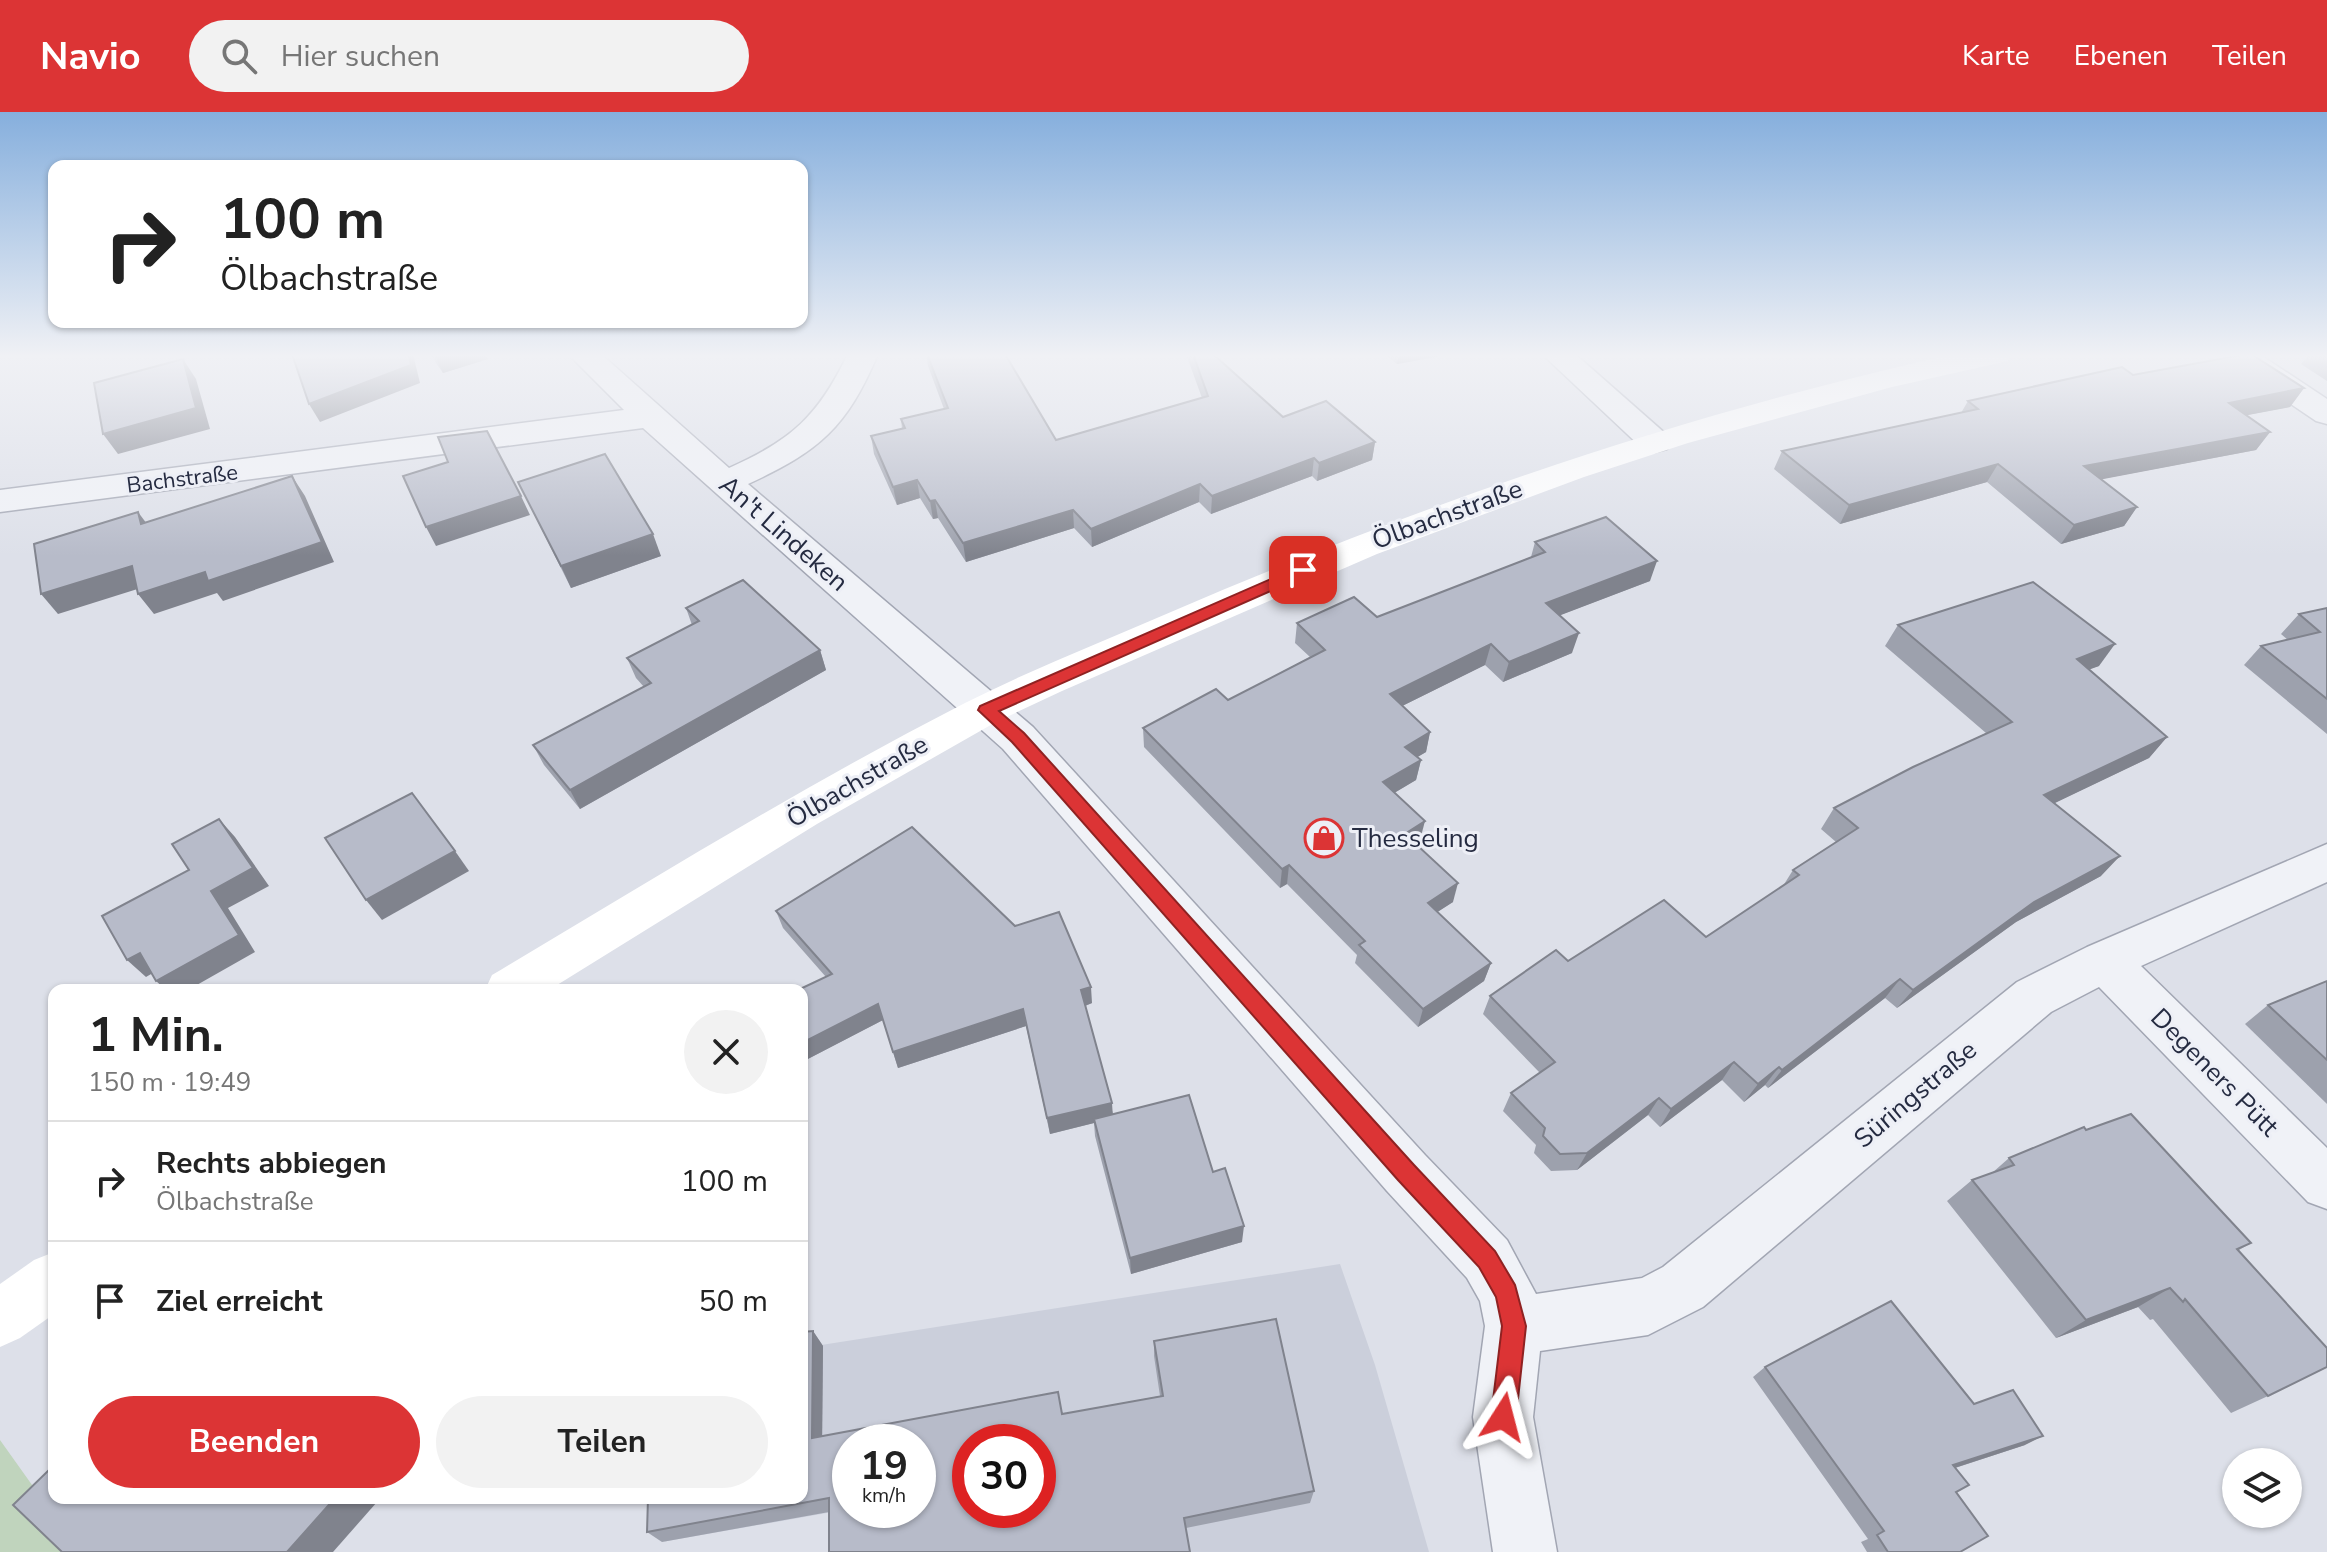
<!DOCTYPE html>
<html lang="de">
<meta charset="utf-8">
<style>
:root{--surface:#fff;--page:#f2f2f2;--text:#222;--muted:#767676;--line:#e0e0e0;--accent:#dc3435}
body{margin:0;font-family:"Nunito Sans",sans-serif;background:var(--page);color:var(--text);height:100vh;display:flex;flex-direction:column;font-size:30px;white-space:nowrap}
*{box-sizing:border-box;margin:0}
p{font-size:26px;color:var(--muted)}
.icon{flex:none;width:44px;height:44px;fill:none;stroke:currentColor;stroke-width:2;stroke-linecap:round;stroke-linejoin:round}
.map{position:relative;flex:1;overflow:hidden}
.side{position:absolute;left:48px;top:872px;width:760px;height:520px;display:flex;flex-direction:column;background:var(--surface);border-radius:16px;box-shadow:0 2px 6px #0004}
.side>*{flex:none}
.guide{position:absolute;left:48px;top:48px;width:760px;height:168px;border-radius:16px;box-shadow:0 2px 6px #0004;background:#fff;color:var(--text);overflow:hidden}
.tools{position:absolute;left:2222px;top:1336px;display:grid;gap:16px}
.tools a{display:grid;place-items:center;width:80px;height:80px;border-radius:50%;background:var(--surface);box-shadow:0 2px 6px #0004;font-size:40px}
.speed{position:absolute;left:832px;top:1312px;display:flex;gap:16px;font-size:40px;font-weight:700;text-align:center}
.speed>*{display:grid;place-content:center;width:104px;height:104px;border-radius:50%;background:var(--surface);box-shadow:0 2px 6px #0004;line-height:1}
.speed small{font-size:20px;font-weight:400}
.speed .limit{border:12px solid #d22;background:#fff;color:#111}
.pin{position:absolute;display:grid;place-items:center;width:68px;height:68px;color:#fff;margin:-34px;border-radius:16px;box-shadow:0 4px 12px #0006}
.me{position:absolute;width:88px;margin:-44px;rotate:9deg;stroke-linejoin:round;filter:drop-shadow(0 0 6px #0008)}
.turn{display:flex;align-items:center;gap:28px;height:168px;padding:0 40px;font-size:36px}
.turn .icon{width:104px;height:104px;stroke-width:2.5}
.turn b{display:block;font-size:56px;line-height:68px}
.round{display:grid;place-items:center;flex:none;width:84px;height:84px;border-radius:42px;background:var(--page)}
.headline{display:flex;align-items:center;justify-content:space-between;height:136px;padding:0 40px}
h1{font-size:48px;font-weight:700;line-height:60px}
.action{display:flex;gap:16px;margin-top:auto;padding:16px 40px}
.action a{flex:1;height:92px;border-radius:48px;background:var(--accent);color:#fff;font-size:32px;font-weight:700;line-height:92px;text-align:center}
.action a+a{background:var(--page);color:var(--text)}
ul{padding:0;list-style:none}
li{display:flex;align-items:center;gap:24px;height:120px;padding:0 40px;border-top:2px solid var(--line)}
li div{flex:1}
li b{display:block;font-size:30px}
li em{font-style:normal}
header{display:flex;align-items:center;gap:48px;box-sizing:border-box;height:112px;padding:0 40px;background:var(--accent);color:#fff}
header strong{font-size:38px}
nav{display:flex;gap:44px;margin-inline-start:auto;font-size:28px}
.search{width:560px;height:72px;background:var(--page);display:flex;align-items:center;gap:20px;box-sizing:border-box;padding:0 28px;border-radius:44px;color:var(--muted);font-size:30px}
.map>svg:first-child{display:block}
.built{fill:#cbcfdb;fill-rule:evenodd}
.green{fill:#c0d4bd}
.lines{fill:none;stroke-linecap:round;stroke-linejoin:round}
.street-casing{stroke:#a2a6b3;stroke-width:3}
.street{fill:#f0f2f7;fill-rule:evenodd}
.secondary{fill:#fff;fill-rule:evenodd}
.wall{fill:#9da1ad}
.shaded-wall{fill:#80838d}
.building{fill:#b7bbc9;stroke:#80838d;stroke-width:2;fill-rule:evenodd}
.route{fill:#dc3435;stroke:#8f2222;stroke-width:2}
.labels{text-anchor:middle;stroke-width:6;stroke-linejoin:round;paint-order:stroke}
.far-street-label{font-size:22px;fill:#252b41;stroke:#edeff6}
.street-label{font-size:26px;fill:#252b41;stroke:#edeff6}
.poi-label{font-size:26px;fill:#252b41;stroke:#edeff6;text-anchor:start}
</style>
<header>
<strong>Navio</strong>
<div class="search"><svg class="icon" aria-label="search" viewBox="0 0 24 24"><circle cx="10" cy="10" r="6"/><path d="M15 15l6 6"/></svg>Hier suchen</div>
<nav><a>Karte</a><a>Ebenen</a><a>Teilen</a></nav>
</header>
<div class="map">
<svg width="2327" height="1440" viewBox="0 0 2327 1440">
<rect width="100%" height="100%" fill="#dde0e9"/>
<path class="built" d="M1340,1152L1375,1253L1429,1440H840L838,1399L662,1430L802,1386V1236ZM850,1330H918V1398H850ZM970,1330H1038V1398H970Z"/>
<polygon class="green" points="0,1328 57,1408 91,1440 0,1440"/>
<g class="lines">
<g class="street-casing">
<g id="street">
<path d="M568,242H601L729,356C792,328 818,304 848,242H878C847,315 820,339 748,372L1033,615L1425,1043L1507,1128L1536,1182L1642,1166L1663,1155L2017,870L2087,835L2327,732V770L2141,854L2327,1036V1097L2308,1090L2099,875L2051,900L1703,1195L1648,1223L1540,1239L1533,1305L1557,1440H1493L1473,1305L1485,1214L1480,1189L1467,1166L1387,1079L1003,637L643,316L0,400V378L624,298Z"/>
<polygon points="1542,242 1575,242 1667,323 1672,330 1667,337 1655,340 1643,337"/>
<polygon points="2223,242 2259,242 2327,287 2327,312 2316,309 2227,249"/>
</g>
</g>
<use href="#street" class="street"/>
<g class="secondary">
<path d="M1955,242H2012L2008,249L1892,275L1688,331L1584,365L1377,442L1062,579L996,610L817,712L549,878H485L492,863C648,770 803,674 965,591C1034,556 1107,528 1178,497C1430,389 1688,301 1955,242Z"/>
<polygon points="54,1140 54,1202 20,1226 0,1235 0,1172 34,1148"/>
</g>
</g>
<g class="wall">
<polygon points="430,242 485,242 488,247 443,261"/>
<polygon points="926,242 1008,242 1005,242 1056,328 1202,286 1186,242 1213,242 1283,305 1375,330 1372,348 1317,369 1312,364 1211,402 1199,390 1092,435 1074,416 966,450 938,406 933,407 920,386 897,393 874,342 871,324 902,317 901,307 944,297 928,254"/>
<polygon points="1385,242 1452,242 1397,252"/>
<polygon points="2309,242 2327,242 2327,269 2301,252"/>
<polygon points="2133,263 2304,276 2290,295 2247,303 2270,320 2256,338 2101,367 2137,395 2124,414 2061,432 1987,370 1840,412 1774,357 1782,339 1961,301 1968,289"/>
<polygon points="518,370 661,444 571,476"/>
<polygon points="1535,430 1650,469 1560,503 1572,541 1503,570 1485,553 1402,594 1430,620 1426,640 1417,645 1421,648 1416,668 1394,681 1420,728 1416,731 1453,790 1437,800 1491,851 1484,869 1418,915 1355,851 1357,843 1287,772 1280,776 1144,635 1143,616 1228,588 1310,545 1295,531 1297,511 1377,505 1531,445"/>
<polygon points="686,496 820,538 826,558 580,697 544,653 533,633 644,575 636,566 627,546 692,513"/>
<polygon points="2327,496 2327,622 2244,553 2261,534 2288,528 2281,522 2299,502"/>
<polygon points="1898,513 2099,554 2089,557 2167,625 2149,646 2054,691 2101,764 2016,810 1897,896 1885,886 1768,976 1765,973 1744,990 1722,968 1660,1015 1648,1003 1577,1058 1551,1059 1534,1041 1536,1033 1503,999 1511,981 1540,961 1483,902 1490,884 1568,849 1706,825 1783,774 1793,758 1836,730 1821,717 1834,696 1986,621 1885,534"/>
<polygon points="776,799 1092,891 1085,894 1113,1002 1213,1060 1242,1130 1131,1162 1095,1024 1094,1011 1050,1022 1026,914 898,956 883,908 802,950 826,865 783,816"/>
<polygon points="2327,869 2327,992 2245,912 2268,893"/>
<polygon points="2086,1018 2251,1131 2239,1138 2268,1284 2231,1301 2153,1207 2150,1208 2138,1195 2056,1226 1947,1089 1972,1068 1992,1061 2009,1046"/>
<polygon points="813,1219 823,1234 822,1324 1063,1302 1160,1284 1154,1244 1154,1229 1314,1379 1310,1391 1186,1416 829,1400 662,1430 647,1420"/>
<polygon points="1765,1255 1974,1292 2025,1333 1955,1356 1960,1440 1867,1440 1861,1430 1868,1427 1753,1265"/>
</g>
<g class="shaded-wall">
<polygon points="408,242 413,242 420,271 320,310 309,292"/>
<polygon points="434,242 485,242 488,247 443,261"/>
<polygon points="1399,242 1452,242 1397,252"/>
<polygon points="183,247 196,267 210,317 118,342 103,322"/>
<polygon points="2304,276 2290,295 2216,309 2229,291"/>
<polygon points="2270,320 2256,338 2072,373 2084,354"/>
<polygon points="1375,330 1372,348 1317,369 1319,351"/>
<polygon points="1314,346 1312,364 1211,402 1212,384"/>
<polygon points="1998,352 1987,370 1840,412 1849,393"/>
<polygon points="292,364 305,384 334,450 223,489 217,481 154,502 138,482 205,460"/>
<polygon points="917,368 920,386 897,393 893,375"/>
<polygon points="1200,372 1199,390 1092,435 1091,417"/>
<polygon points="521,384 530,403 436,434 426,415"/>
<polygon points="935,388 938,406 933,407 930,389"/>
<polygon points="2137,395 2124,414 2061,432 2074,413"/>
<polygon points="1073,398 1074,416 966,450 963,431"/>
<polygon points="138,400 153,420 141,412"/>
<polygon points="653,422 661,444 571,476 561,454"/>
<polygon points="1657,449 1650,469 1540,511 1546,491"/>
<polygon points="132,454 147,474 58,502 41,482"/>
<polygon points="1579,521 1572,541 1503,570 1509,550"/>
<polygon points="1491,532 1485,553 1386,602 1390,582"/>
<polygon points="2115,532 2099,554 2061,568 2077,547"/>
<polygon points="820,538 826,558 580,697 570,678"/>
<polygon points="1430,620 1426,640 1401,655 1405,635"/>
<polygon points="2167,625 2149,646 2028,704 2044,683"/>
<polygon points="1421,648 1416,668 1379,690 1383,670"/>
<polygon points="219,707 235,725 269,774 228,796 255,840 188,878 166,878 156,869 211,779"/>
<polygon points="1425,709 1420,728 1401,741 1405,722"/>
<polygon points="455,739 469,759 382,808 366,788"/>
<polygon points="2120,744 2101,764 2016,810 1897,896 1913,878 2034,790"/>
<polygon points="1289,753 1287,772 1280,776 1282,757"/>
<polygon points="1458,771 1453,790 1422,810 1428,791"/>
<polygon points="140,841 158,858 146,865 127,848"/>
<polygon points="1491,851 1484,869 1418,915 1423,897"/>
<polygon points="1900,867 1885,886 1768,976 1782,958"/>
<polygon points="1091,875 1092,891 1082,895 1081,878"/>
<polygon points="878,892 883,908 802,950 802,931"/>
<polygon points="1023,897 1026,914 898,956 893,940"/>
<polygon points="1734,950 1722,968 1660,1015 1671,997"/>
<polygon points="1779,955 1765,973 1744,990 1758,972"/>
<polygon points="1659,986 1648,1003 1577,1058 1587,1041"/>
<polygon points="1112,991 1113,1006 1094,1007 1094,1011 1050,1022 1047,1006"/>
<polygon points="1244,1114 1242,1130 1131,1162 1130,1146"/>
<polygon points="2170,1176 2138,1195 2056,1226 2086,1208"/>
<polygon points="813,1219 823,1234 822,1339 812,1326"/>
<polygon points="2043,1324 2025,1333 1936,1362 1953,1353"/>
<polygon points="335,1386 372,1386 377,1390 333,1440 287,1440"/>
</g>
<g class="building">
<polygon points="292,242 408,242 411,253 309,292"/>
<polygon points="927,242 1005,242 1056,328 1208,284 1193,242 1213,242 1283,305 1326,289 1375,330 1319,351 1314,346 1212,384 1200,372 1091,417 1073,398 963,431 935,388 930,389 917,368 893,375 871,324 905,316 901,307 948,296"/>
<polygon points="2247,242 2251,242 2304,276 2229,291 2270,320 2084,354 2137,395 2074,413 1998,352 1849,393 1782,339 1978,297 1968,289 2122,255 2133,263"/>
<polygon points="183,247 196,296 103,322 94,271"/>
<polygon points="487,319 521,384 426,415 403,364 448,350 438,325"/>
<polygon points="605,342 653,422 561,454 518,370"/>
<polygon points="292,364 322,430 208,469 205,460 138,482 132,454 41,482 34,432 138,400 141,412"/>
<polygon points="1606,405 1657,449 1546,491 1579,521 1509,550 1491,532 1390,582 1430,620 1405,635 1421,648 1383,670 1425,709 1405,722 1458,771 1428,791 1491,851 1423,897 1359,833 1365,829 1289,753 1282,757 1143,616 1216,577 1228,588 1325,538 1297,511 1354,485 1377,505 1545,440 1535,430"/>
<polygon points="743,468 820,538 570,678 533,633 651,571 627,546 699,509 686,496"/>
<polygon points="2033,470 2115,532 2077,547 2167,625 2044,683 2120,744 2034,790 1913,878 1900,867 1782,958 1779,955 1758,972 1734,950 1671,997 1659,986 1587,1041 1560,1042 1543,1024 1545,1016 1511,981 1555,950 1490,884 1556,838 1568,849 1664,788 1706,825 1799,763 1793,758 1858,716 1834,696 1913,655 2012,610 1898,513"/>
<polygon points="2327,496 2327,587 2261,534 2320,520 2299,502"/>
<polygon points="412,681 455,739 366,788 325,726"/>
<polygon points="219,707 253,756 211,779 239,823 156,869 140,841 127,848 102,804 189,758 172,732"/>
<polygon points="912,715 1015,814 1059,800 1091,875 1081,878 1112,991 1047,1006 1023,897 893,940 878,892 802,931 802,878 798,878 832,862 776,799"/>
<polygon points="2327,869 2327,948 2268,893"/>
<polygon points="1189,983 1213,1060 1225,1056 1244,1114 1130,1146 1094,1007"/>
<polygon points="2131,1002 2251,1131 2237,1137 2327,1236 2327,1255 2268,1284 2185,1187 2183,1190 2170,1176 2086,1208 1972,1068 2014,1053 2009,1046 2084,1015 2086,1018"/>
<polygon points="1891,1189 1974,1292 2013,1278 2043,1324 1953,1353 1969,1373 1956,1380 1988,1424 1960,1440 1888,1440 1877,1423 1884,1419 1765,1255"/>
<path d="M1276,1207L1314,1379L1184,1406L1190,1440H829V1386L647,1420L648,1386H802V1220L813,1219L812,1326L1058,1280L1062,1302L1163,1284L1154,1229ZM850,1330H918V1398H850ZM970,1330H1038V1398H970Z"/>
<polygon points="54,1353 54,1386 335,1386 287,1440 62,1440 13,1393"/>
</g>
<linearGradient id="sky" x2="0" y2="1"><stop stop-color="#86afdd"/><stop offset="0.55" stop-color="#f0f1f5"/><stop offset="1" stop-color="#f0f1f5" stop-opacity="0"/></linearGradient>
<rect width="2327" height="444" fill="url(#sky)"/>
<polygon class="route" points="1303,453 1311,458 1309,462 999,599 1024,621 1414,1053 1495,1139 1515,1173 1526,1214 1516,1305 1512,1314 1503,1318 1495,1314 1491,1305 1502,1214 1496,1185 1479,1155 1398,1068 1012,630 978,598 980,594"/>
<defs>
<g id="shop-ring" transform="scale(2)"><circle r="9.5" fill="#edeff6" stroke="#dc3435" stroke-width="1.5"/><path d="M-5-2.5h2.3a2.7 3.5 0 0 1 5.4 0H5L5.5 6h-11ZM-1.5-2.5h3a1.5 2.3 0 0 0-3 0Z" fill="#dc3435"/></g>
</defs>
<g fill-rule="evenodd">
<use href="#shop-ring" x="1324" y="726"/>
</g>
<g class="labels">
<g class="far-street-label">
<text transform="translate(182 366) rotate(-7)" y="8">Bachstraße</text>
</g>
<g class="street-label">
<text transform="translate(1447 402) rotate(-20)" y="9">Ölbachstraße</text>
<text transform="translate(784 421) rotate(41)" y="9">An't Lindeken</text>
<text transform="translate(857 669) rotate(-30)" y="9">Ölbachstraße</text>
<text transform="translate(2215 960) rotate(45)" y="9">Degeners Pütt</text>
<text transform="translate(1915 982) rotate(-40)" y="9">Süringstraße</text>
</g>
<g class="poi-label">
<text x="1352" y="735">Thesseling</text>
</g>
</g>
</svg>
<div class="tools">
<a><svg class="icon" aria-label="layers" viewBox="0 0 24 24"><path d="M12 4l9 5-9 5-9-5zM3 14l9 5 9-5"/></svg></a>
</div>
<div class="speed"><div>19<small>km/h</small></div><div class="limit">30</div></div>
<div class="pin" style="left:1303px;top:458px;background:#d93025"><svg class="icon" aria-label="arrive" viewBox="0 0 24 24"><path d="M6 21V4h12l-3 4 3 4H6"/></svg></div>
<svg class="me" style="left:1503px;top:1305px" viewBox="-20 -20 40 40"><path d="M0-17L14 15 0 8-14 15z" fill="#dc3435" stroke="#fff" stroke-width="4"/></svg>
<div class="guide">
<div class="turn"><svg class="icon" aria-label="right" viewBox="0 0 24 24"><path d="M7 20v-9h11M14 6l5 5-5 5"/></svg><div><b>100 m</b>Ölbachstraße</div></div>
</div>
<section class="side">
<div class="headline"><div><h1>1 Min.</h1><p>150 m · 19:49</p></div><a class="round"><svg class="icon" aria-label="close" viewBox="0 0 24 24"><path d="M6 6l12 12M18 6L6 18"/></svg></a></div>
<ul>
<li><svg class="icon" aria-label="right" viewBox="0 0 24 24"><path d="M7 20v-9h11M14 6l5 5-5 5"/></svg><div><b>Rechts abbiegen</b><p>Ölbachstraße</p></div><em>100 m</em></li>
<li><svg class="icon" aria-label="arrive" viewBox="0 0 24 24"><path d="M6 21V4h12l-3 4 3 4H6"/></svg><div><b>Ziel erreicht</b></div><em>50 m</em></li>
</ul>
<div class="action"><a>Beenden</a><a>Teilen</a></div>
</section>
</div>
